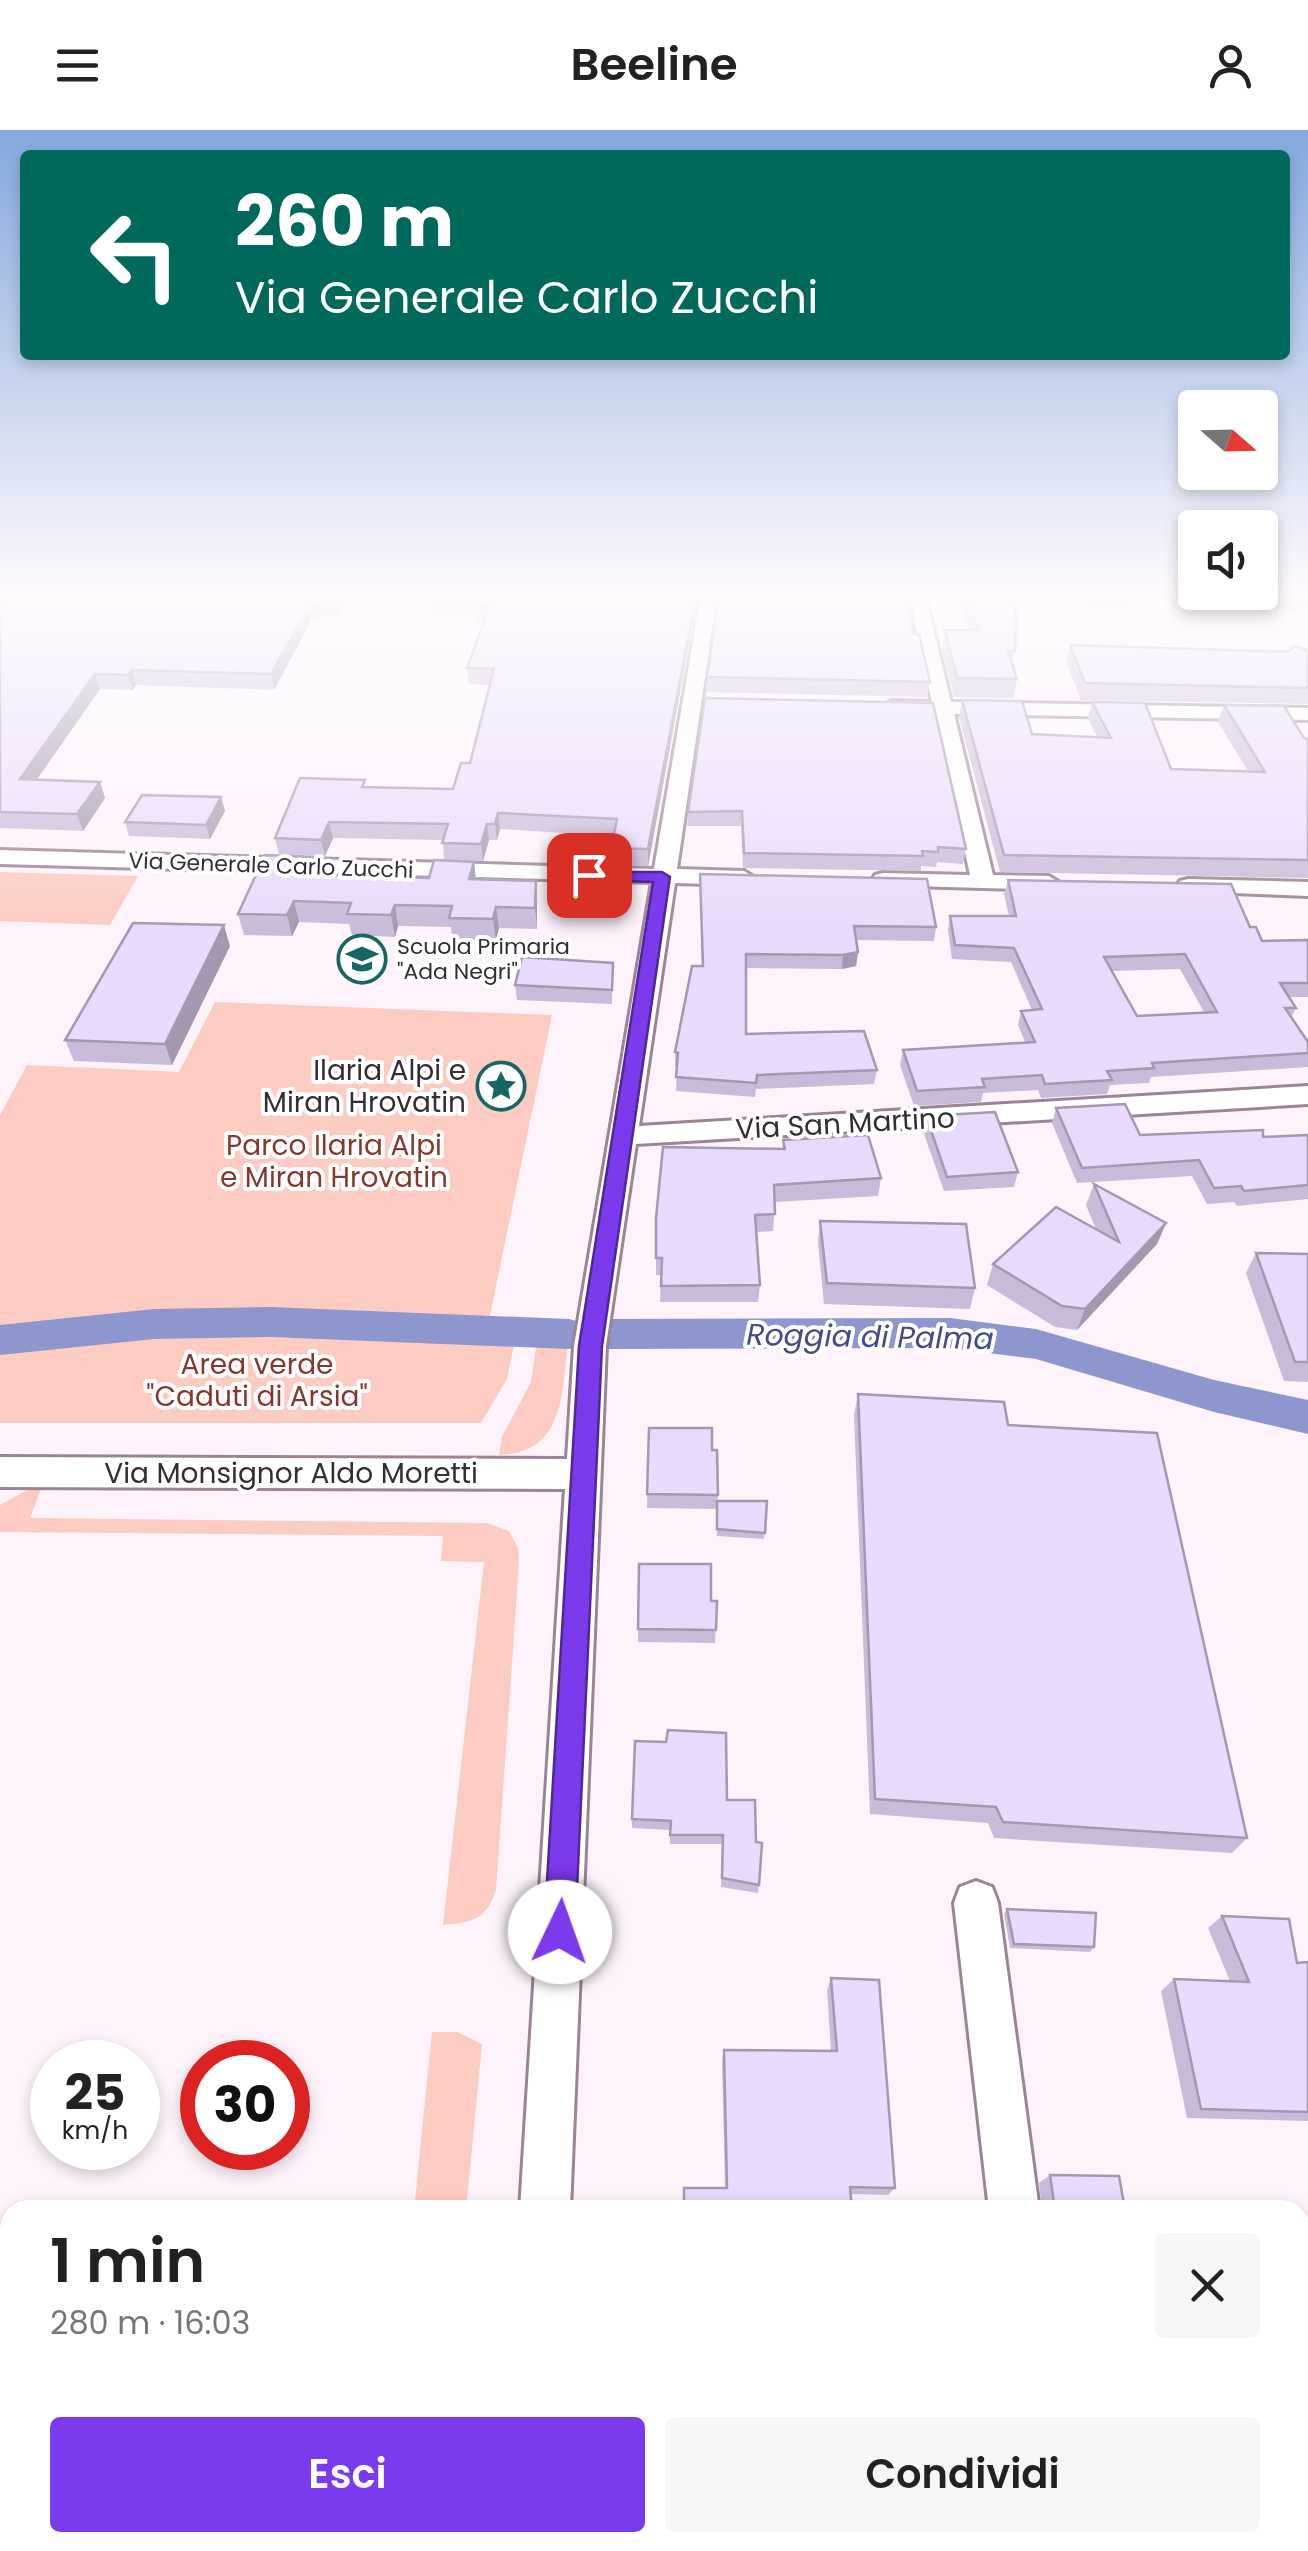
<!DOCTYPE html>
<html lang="it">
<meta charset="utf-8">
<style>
:root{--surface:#fff;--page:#f6f6f6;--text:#222;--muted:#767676;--accent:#7c3aed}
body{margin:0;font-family:Poppins,sans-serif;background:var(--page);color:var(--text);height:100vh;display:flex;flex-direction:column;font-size:38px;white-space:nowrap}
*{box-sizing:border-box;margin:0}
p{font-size:32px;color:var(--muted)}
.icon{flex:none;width:55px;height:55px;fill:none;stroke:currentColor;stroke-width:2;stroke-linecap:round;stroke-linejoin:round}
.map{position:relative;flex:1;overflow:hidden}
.panel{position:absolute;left:0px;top:2070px;width:1310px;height:352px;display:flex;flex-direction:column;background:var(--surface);border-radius:30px 30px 0 0;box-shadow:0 5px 15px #0003}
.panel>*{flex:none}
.guide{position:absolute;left:20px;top:20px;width:1270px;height:210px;border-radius:10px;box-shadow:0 5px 15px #0003;background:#00695c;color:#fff;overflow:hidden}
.needle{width:65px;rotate:110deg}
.fabs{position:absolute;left:1178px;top:260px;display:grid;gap:20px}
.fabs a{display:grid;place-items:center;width:100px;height:100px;border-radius:10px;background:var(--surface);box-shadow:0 5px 15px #0003;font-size:50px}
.speed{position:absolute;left:30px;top:1910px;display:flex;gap:20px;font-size:50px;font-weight:700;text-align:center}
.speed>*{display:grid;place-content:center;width:130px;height:130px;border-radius:50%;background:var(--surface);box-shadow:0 5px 15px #0003;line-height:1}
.speed small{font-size:25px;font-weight:400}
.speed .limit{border:15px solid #d22;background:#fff;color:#111}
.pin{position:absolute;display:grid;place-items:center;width:85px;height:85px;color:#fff;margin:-42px;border-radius:20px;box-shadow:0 5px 15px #0006}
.me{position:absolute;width:110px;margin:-55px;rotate:3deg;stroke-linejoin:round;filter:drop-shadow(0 0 8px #0008)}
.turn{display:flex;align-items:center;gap:35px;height:210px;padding:0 50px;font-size:45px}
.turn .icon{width:130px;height:130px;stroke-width:2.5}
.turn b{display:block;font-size:70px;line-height:85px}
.round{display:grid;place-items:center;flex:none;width:105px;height:105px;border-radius:10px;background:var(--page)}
.summary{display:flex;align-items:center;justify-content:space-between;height:170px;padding:0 50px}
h1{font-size:60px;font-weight:600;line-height:75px}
.button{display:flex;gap:20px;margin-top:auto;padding:20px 50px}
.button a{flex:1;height:115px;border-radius:10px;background:var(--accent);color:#fff;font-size:40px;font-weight:600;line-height:115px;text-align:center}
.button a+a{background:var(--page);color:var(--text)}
header{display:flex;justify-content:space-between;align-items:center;height:130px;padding:0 50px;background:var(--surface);font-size:45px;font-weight:600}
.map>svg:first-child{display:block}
.green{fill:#fccbc1}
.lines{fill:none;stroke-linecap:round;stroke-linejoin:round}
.canal{fill:#8e96ce;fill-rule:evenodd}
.minor-casing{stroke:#9b8495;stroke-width:6}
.minor{fill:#fff;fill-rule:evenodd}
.wall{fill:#c8bbd9;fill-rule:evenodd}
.shaded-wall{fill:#a398b0}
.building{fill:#e9d9fc;stroke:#a398b0;stroke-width:2.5;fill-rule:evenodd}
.route{fill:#7c3aed;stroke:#51269a;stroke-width:2.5}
.labels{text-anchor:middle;stroke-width:8;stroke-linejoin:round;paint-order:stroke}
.far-street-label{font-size:22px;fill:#362c33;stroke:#fff}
.far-poi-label{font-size:22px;fill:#362c33;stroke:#fff;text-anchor:start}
.poi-label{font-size:28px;fill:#362c33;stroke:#fff;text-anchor:end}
.street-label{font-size:28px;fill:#362c33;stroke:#fff}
.park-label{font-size:28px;fill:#87382a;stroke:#fff}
.water-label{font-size:30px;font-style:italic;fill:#454a8f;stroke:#fff}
</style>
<header><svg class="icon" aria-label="menu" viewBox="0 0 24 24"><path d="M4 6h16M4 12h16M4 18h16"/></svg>Beeline<svg class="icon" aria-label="person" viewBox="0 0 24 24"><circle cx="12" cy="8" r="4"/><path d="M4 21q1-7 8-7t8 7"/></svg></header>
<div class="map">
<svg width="1308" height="2421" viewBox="0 0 1308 2421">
<rect width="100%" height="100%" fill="#fef3fb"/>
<g class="green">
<polygon points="0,742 138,746 110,795 0,791"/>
<polygon points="215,872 552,885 488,1195 363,1186 235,1185 0,1203 0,985 27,935 179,942"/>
<polygon points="250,1207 515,1210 507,1249 481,1293 0,1293 0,1222 148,1209"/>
<path d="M537,1211H568C562,1263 565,1323 499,1325L502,1307L531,1252Z"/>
<path d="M41,1359L30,1388L487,1393L509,1401L518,1418L519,1433L496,1760C487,1789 471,1793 443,1795L484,1432L441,1431L443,1406L0,1402V1375L27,1360Z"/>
<polygon points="432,1902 457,1902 482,1914 466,2080 414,2080"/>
</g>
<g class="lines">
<polygon class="canal" points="270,1177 569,1189 583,1193 586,1199 589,1193 603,1189 950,1188 1036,1199 1214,1250 1308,1270 1308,1304 1214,1282 1036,1229 950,1218 603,1219 589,1215 586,1209 583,1215 569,1219 270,1207 154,1209 0,1225 0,1195 154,1179"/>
<g class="minor-casing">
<g id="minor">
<polygon points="0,465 15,465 0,477"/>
<polygon points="701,465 717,465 677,739 744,741 755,748 744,755 675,753 639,996 1308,956 1308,974 636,1014 606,1216 570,2080 520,2080 565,1359 0,1357 0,1327 567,1329 574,1216 652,752 0,734 0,720 654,739"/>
<polygon points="909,465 925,465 951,572 1308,578 1308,590 954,584 993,745 1049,746 1060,753 1049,760 875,755 872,750 875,745 883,743 970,745 935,584 891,583 881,577 891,571 932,572"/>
<polygon points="1188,749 1308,752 1308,766 1180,761 1176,756 1180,751"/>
<polygon points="976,1751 992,1757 998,1773 1039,2080 989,2080 954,1773 960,1757"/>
<rect x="497" y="2412" width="58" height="9"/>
<polygon points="1026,2412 1084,2412 1085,2421 1027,2421"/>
</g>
</g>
<use href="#minor" class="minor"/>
</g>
<g class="wall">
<polygon points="12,465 698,465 648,736 611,735 611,718 613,706 500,699 497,710 489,710 483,731 444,730 443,710 333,708 325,726 279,725 275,708 366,657 453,659 470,633 490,555 469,554 467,538 484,490 477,490 476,486 432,484 430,469 369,467 367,472 346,471 339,485 313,487 274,560 136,555 133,560 100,559 37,649 100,652 105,668 83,701 0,698 0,476"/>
<polygon points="956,465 1016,465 1015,521 1012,533 1017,549 1013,568 954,567 942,519 945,500 969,500"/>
<polygon points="1084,465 1134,465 1130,479 1090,478"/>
<polygon points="1193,465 1308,465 1308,480 1202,479"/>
<polygon points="913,504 930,552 927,567 706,562 707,547"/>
<polygon points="1070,515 1308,521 1308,574 1081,570 1066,531"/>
<polygon points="705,568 966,719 963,734 937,732 936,737 921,736 921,741 743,738 741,696 687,696 688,682"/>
<polygon points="962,570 1032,604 1097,607 1088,589 1092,572 1171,639 1248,641 1218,592 1224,575 1308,609 1308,748 1000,742 959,587"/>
<polygon points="221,667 225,681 210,709 129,706 125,692"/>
<polygon points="474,732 476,749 536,751 537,799 499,798 496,810 452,809 451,797 398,796 395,807 352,805 349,794 299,792 292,806 244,805 238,784 315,744 429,748"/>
<polygon points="700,744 936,797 934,811 856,810 858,822 856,836 842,839 746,838 746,904 877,940 874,954 756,959 755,967 676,961 677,937 675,936 675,922 702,836"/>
<path d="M1008,750L1250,797L1262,811L1308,810V867H1289L1296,878L1291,888L1308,912V937L1151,947L1149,953L1110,955L1107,964L1041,968L1038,960L983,963L981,972L914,976L900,935L903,920L1025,912L1018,895L1021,881L1032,880L1011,832L952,829L948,800L950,786H1009L1004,764ZM1180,839L1204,882L1137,886L1111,841Z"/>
<polygon points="230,816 172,935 74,931 65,910"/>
<polygon points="613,833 612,874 517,870 515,855"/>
<polygon points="1056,978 1140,1005 1263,1007 1308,1005 1308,1069 1237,1076 1234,1072 1207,1074 1192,1046 1077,1053 1052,993"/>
<polygon points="926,986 1018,1042 1014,1057 944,1061 923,1001"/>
<polygon points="783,1010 881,1048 878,1066 775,1072 773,1101 756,1102 760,1155 758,1172 660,1172 661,1145 656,1145 656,1088 782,1019"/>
<polygon points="1094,1054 1166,1093 1157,1114 1077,1200 1055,1197 987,1155 993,1134 1096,1099 1086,1075"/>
<polygon points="820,1091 975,1158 970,1179 824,1174 818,1112"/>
<polygon points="1256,1123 1308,1124 1308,1252 1284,1251 1246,1143"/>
<polygon points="858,1264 1008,1295 1247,1708 1232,1723 994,1708 988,1693 870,1684 854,1285"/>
<polygon points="649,1298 712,1320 718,1365 717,1379 647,1378"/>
<polygon points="717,1371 767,1371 764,1409 717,1406"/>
<polygon points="639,1434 711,1471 717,1471 715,1513 638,1512"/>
<polygon points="727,1670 756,1712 759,1755 758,1763 721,1757 722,1714 670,1714 670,1700 632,1698 632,1689"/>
<polygon points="1007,1779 1094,1817 1090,1822 1010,1818 1004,1784"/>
<polygon points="1222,1786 1297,1833 1308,1832 1308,1991 1187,1988 1161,1861 1174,1849 1230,1851 1208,1798"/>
<polygon points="831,1848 895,2058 888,2065 851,2064 852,2080 683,2080 684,2058 725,2058 722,1930 724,1920 831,1921 827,1860"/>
<polygon points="1050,2045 1125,2080 1042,2080 1039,2053"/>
<polygon points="1089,2412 1231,2412 1232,2421 1090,2421"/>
<polygon points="667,2417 799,2421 667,2421"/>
</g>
<g class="shaded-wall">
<polygon points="339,465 345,465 346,471 339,485 313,487 274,560 271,544 311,473"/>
<polygon points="696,465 698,465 648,736 648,719"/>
<polygon points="132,540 136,555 133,560 128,545"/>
<polygon points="95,544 100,559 26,665 20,649"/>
<polygon points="100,652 105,668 83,701 77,684"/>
<polygon points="221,667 225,681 210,709 206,695"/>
<polygon points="498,683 500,699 497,710 495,694"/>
<polygon points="329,692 333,708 325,726 321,710"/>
<polygon points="487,694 489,710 483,731 481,714"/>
<polygon points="311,727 316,747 304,744"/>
<polygon points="474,732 476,752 469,749"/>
<polygon points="536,751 537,772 537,799 535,778"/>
<polygon points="294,771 299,792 292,806 287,785"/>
<polygon points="395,775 398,796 395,807 391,785"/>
<polygon points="496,777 499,798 496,810 493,789"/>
<polygon points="224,795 230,816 172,935 165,914"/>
<polygon points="858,822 856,836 842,839 843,825"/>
<polygon points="1166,1093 1157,1114 1077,1200 1085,1179"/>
<polygon points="323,2412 337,2412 336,2421 322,2421"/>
</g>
<g class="building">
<polygon points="12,465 339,465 336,470 311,473 271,544 132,540 128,545 95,544 20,649 100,652 77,684 0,682 0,476"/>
<polygon points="431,465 696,465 648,719 611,718 617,689 498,683 495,694 487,694 481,714 442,713 448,694 329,692 321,710 275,708 300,648 365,650 362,657 453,659 461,633 470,633 494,539 467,538 490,475 475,475 477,471 430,470"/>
<polygon points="719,465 906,465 913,504 919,504 930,552 707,547"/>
<polygon points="965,465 1016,465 1015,521 1008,521 1017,549 957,548 945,500 979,500"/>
<polygon points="1070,515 1287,522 1295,516 1308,521 1308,558 1085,553"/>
<polygon points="705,568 933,573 966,719 938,717 938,722 922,721 923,726 744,723 742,681 688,682"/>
<polygon points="962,570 1022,571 1032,604 1111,608 1092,572 1145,573 1171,639 1265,642 1224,575 1284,576 1304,608 1308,609 1308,730 1004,725"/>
<polygon points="142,665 221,667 206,695 125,692"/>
<polygon points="265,725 311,727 304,744 429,748 434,730 474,732 469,749 536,751 535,778 496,777 493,789 449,788 452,776 395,775 391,785 347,784 351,773 294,771 287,785 238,784"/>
<polygon points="700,744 927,749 936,797 854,796 858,822 843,825 746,824 746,904 864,901 877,940 757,945 756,953 676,947 678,923 675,922 692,836 703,836"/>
<path d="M1008,750L1231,754L1250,797H1256L1262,811L1308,810V853H1280L1296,878H1285L1308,912V923L1152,933L1154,938L1107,941L1112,950L1045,954L1042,945L982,949L985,957L917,961L903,920L1035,912L1021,881L1042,879L1014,818L955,815L950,786H1016ZM1185,824L1217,882L1137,886L1104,827Z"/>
<polygon points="133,793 224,795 165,914 65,910"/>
<polygon points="522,827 613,833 612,860 515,855"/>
<polygon points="1125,974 1140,1005 1263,1000 1263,1007 1308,1005 1308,1055 1244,1061 1241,1056 1214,1058 1199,1030 1082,1038 1056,978"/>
<polygon points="995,982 1018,1042 947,1047 926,986"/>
<polygon points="868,1005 881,1048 774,1055 775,1084 755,1085 760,1155 661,1156 662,1128 656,1128 656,1088 663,1017 785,1019 783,1010"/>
<polygon points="1094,1054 1166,1093 1085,1179 1062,1176 993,1134 1056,1077 1119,1112"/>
<polygon points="820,1091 966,1094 975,1158 827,1153"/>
<polygon points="1256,1123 1308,1124 1308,1232 1295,1232"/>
<polygon points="858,1264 1004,1272 1008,1295 1157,1303 1247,1708 1003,1692 996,1677 875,1669"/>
<polygon points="649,1298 712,1298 712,1320 717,1320 718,1365 647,1364"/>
<polygon points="717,1371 767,1371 765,1403 717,1399"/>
<polygon points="639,1434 711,1434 711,1471 717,1471 716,1500 638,1499"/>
<polygon points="668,1600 726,1603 727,1670 755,1670 756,1712 762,1713 759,1755 722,1748 723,1705 670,1705 671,1691 632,1689 635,1611 666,1612"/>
<polygon points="1007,1779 1096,1783 1094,1817 1014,1814"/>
<polygon points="1222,1786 1289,1789 1297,1833 1308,1832 1308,1982 1201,1979 1174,1849 1249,1852"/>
<polygon points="831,1848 879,1850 895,2058 850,2057 852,2080 684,2080 684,2058 727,2058 724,1920 837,1921"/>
<polygon points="1050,2045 1119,2046 1125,2080 1050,2080 1050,2077 1054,2073"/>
<rect x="1300" y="2180" width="8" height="50"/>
<polygon points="0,2232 10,2232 10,2412 323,2412 322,2421 0,2421"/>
<polygon points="1103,2412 1231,2412 1232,2421 1104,2421"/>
</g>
<linearGradient id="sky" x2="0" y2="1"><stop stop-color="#84a8de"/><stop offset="0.58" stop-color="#fffafd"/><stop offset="1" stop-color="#fffafd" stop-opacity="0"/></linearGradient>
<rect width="1308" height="804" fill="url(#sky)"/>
<polygon class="route" points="583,742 662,742 670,747 602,1216 575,1802 571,1814 560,1818 548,1814 544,1802 579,1216 653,752 589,750 581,745"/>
<defs>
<g id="school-ring" transform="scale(2.5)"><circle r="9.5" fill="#fff" stroke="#186664" stroke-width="1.5"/><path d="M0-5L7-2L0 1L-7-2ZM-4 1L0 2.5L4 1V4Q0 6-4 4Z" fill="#186664"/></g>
<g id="sight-ring" transform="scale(2.5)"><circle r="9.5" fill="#fff" stroke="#186664" stroke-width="1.5"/><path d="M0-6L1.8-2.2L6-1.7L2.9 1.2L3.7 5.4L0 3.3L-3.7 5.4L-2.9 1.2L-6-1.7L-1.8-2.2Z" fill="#186664"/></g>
</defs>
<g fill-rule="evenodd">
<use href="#school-ring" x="362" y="829"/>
<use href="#sight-ring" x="501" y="956"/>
</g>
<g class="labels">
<g class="far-street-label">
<text transform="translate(271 735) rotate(2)" y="8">Via Generale Carlo Zucchi</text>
</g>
<g class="far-poi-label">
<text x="397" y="824">Scuola Primaria<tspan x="397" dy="25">"Ada Negri"</tspan></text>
</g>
<g class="poi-label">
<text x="466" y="950">Ilaria Alpi e<tspan x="466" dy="32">Miran Hrovatin</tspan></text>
</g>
<g class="street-label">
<text transform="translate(845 993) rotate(-3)" y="10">Via San Martino</text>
<text x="291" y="1353">Via Monsignor Aldo Moretti</text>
</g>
<g class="park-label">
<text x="334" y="1025">Parco Ilaria Alpi<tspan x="334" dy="32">e Miran Hrovatin</tspan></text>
<text x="257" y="1244">Area verde<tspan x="257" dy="32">"Caduti di Arsia"</tspan></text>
</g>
<g class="water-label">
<text transform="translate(870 1207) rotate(1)" y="10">Roggia di Palma</text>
</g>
</g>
</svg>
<div class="fabs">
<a><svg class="needle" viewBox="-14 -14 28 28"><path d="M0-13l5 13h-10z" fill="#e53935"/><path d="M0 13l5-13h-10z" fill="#767676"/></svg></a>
<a><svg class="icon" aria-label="sound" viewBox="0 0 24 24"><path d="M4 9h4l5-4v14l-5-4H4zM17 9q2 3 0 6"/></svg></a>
</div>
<div class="speed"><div>25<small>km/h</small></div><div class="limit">30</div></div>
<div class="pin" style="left:589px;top:745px;background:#d93025"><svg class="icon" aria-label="arrive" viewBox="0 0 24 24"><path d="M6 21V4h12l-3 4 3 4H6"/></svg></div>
<svg class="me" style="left:560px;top:1802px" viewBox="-20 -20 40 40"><circle r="19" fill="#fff"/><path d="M0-13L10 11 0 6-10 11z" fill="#7c3aed"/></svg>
<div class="guide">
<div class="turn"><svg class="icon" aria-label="left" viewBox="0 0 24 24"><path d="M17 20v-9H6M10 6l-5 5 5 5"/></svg><div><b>260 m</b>Via Generale Carlo Zucchi</div></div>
</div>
<section class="panel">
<div class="summary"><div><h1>1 min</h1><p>280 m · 16:03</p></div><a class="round"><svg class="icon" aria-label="close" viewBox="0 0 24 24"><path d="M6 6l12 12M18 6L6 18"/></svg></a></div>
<div class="button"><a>Esci</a><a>Condividi</a></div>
</section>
</div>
